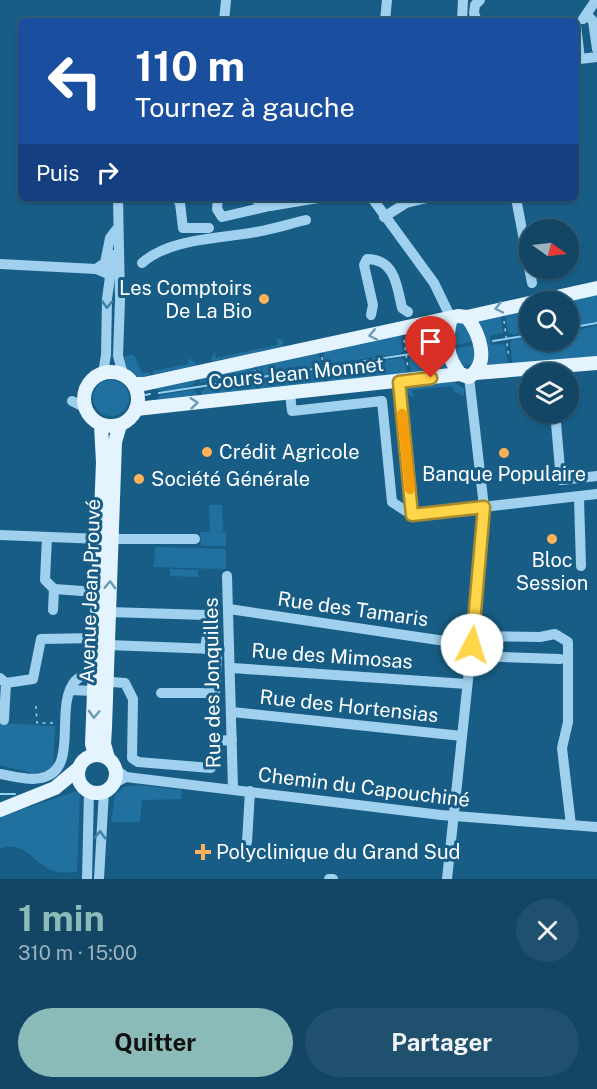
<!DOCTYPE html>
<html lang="fr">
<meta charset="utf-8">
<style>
:root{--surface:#124664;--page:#1f506d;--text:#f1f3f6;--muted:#9cb1bf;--line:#315e78;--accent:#8bbbb9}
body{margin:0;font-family:"Public Sans",sans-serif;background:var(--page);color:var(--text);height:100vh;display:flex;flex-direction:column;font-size:22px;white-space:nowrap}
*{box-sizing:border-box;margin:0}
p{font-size:20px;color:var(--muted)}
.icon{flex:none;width:33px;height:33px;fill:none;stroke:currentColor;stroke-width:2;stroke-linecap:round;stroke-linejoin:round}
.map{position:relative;height:879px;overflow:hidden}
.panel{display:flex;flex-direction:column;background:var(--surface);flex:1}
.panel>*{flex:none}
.guide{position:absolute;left:18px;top:18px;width:561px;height:183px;border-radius:9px;box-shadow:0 2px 4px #0004,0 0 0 2px var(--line);background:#1a4fa0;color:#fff;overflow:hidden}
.needle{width:39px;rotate:104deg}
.controls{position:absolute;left:519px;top:219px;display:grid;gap:12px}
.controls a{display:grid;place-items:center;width:60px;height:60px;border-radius:50%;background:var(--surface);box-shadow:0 2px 4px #0004,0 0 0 2px var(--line);font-size:30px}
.pin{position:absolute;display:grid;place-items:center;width:51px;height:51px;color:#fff;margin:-62px -26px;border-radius:50% 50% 50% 0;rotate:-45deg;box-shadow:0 0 6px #0007}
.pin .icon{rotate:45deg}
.me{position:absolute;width:66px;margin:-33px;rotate:5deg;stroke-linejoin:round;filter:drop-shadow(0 0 4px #0008)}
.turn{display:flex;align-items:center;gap:21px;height:126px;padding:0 18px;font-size:27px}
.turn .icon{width:78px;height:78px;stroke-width:2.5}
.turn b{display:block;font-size:42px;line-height:51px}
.then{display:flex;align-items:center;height:57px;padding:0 18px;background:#0003;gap:12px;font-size:22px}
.round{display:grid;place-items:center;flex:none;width:63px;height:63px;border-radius:32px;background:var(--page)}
.overview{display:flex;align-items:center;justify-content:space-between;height:102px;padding:0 18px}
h1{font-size:36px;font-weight:700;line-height:45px;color:var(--accent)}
.cta{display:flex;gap:12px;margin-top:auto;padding:12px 18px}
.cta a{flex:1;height:69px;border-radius:36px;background:var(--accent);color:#111;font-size:24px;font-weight:700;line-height:69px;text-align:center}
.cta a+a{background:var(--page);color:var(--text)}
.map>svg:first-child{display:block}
.green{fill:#2171a0}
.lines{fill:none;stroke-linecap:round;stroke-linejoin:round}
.stream{stroke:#91ceef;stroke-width:2}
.path{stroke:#9fd0ed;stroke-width:1.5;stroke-dasharray:3 4.5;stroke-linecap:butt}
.minor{stroke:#9fd0ed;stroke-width:10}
.major{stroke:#e4f4ff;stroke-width:14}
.oneway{stroke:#4080a5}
.oneway2{stroke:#6a99b6}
.route-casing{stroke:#a68a30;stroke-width:15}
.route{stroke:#ffd54a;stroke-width:10}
.slow{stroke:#f59e0b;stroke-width:10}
.poi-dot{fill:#ffb15a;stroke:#185d86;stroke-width:2}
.labels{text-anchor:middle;stroke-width:6;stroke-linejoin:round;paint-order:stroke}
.poi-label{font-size:20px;fill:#fff;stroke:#185d86;text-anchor:start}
.street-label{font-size:20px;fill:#fff;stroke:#185d86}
</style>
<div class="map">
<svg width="597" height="879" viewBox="0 0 597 879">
<rect width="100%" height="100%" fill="#185d86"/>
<g class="green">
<polygon points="597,294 597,322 569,326 568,302 548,302"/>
<polygon points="529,305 529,332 513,335 508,332 504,311"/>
<polygon points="500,311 503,333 490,336 491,345 505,344 508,366 487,368 476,322"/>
<polygon points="461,322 466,324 476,341 450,346 456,325"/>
<polygon points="442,325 450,368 412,376 409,359 440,352 437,345 408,349 405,332"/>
<polygon points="597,326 597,357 513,367 510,343 513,339 529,337 530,340 568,340 569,331"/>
<polygon points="400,333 403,351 399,354 325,364 323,350"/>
<polygon points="277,338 283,340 283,347 213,361 211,359 215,352 216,358 277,345"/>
<polygon points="476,345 472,364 462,367 451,349"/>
<polygon points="318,351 321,363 317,366 263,377 258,375 256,364"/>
<polygon points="134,355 142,373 150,372 150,375 141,378 128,371 123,356"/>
<polygon points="189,358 196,363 195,366 153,374 153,371 188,364"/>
<polygon points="400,358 404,360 408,376 328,384 327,374 331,369"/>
<polygon points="253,365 254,373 250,377 200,383 199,376"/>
<polygon points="317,371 322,373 324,385 261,393 259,384 263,380"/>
<path d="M194,377L195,383C187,389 165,393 155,389V385Z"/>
<circle cx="111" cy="398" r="18"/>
<polygon points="251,380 256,382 257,392 202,397 201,392 205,388"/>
<polygon points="454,382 464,389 464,396 454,391 452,386 412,390 413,397 406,394 409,385"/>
<polygon points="192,390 197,393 197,398 157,402 157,399 161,395"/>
<polygon points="209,505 222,505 223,531 217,532 226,532 226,546 201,546 200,532 210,532"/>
<polygon points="155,547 226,549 226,569 154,567"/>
<polygon points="170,569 198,570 198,577 170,576"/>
<polygon points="0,723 55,726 53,768 36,774 0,765"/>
<polygon points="138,785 182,790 181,799 142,800 140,822 111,822 115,795 124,787"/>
<path d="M77,791L80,793L77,872C70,872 63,873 57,872C37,868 24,838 0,849V817Z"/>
</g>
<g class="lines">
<g class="stream">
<polyline points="568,328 597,323"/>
<polyline points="493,341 530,335"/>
<polyline points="159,393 436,350"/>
<polyline points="145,395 150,394"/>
<polyline points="0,794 15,794"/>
</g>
<g class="path">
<polyline points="504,321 509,358"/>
<polyline points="404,340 408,368"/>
<polyline points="322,357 325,376"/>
<polyline points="255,370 258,386"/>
<polyline points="36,706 37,723 55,723"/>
</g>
<g class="minor">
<polyline points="588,16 593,21 597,49"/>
<polyline points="583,19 596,0"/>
<polyline points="224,21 226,0"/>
<polyline points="385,21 387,0"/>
<polyline points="462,21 463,0"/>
<polyline points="477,21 474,13 475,5 480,0"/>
<polyline points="576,25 580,59 597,57"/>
<polyline points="118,198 120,299 118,356 123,374"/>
<polyline points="176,198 180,203 183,228 209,228"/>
<polyline points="218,198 217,209 222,217 270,206 253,198"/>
<polyline points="372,198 434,283 451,318"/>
<polyline points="516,198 532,283"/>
<polyline points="270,206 318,198"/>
<polyline points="384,217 406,203 427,198"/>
<path d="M142,263C170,238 220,239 256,232C273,229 289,224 306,220"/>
<polyline points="0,264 96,269 110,275 115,272"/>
<polyline points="96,269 105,263 110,238 116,230"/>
<path d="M371,315L373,305L364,265L367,259C395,259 397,286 402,308L408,312"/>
<polyline points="103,373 106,355 107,299 113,255"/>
<polyline points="399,382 412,515 597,494"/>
<polyline points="290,394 292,411 382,401 392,502 412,515"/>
<polyline points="72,401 84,407"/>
<polyline points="555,412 561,480 597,476"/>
<polyline points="579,498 581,566"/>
<polyline points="0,535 100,539"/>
<polyline points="47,537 45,580 54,589 82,591"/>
<polyline points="112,539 195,539"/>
<polyline points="227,576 233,789"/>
<polyline points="229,609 472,645"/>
<polyline points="53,610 54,589"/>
<polyline points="109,612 205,615 209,623 205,649"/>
<polyline points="473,636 540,637 555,634 568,642 568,722 562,748 571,825"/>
<polyline points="108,645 214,649 217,659 215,693 161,693"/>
<polyline points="471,656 560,659"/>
<polyline points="232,668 467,684"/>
<polyline points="0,678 6,683 33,679 41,639 96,638"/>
<polyline points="99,681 125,683 133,699 132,758 138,762 211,768 214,741 232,740"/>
<polyline points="70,690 94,691"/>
<polyline points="232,712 462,736"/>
<polyline points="4,720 6,683"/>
<polyline points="115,769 126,777"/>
<path d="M0,774C13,776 29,781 41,778C81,770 53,708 75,681C80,676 89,672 95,669"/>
<polyline points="126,777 441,815 597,827"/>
<polyline points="112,784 126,777"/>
<polyline points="247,842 250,791"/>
<polyline points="87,879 89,791"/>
<polyline points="99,879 104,791"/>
<polyline points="329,879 333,879"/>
<polyline points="447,879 483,538 484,507 469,377"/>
</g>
<g class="major">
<polyline points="467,317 597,288"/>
<path d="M451,318C445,340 446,356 460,374"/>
<circle cx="111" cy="399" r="27"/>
<polyline points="475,373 597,363"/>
<path d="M134,384H144L458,316L467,317C479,333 491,363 469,377L460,374L136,409"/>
<polyline points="95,755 92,744 103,462 101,425"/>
<circle cx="97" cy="774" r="19"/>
<polyline points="108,758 104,744 105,727 115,442 120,425"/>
<polyline points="0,810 55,788 79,768"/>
</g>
</g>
<defs><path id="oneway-chevron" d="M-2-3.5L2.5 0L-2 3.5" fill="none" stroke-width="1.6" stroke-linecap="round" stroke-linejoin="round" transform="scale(1.5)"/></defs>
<g class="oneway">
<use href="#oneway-chevron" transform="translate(107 304) rotate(92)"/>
<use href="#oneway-chevron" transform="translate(100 835) rotate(-88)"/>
</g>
<g class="oneway2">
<use href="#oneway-chevron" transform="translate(499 308) rotate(168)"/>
<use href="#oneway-chevron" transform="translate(373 335) rotate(168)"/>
<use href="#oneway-chevron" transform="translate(194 403) rotate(-5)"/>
<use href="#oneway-chevron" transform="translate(110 585) rotate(-88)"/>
<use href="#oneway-chevron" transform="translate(94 714) rotate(92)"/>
</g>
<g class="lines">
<g class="route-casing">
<polyline id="route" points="431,378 399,382 412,515 484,507 472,645"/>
</g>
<use href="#route" class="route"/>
<polyline class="slow" points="402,414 410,489"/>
</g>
<g class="poi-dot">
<circle cx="264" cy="299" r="6"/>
<circle cx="207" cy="452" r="6"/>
<circle cx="504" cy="453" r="6"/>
<circle cx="139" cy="479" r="6"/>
<circle cx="552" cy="539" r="6"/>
<path d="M200 843h6v6h6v6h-6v6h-6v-6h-6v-6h6z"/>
</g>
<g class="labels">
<g class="poi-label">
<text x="252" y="295" text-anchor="end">Les Comptoirs<tspan x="252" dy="23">De La Bio</tspan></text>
<text x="219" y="459">Crédit Agricole</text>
<text x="504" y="481" text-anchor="middle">Banque Populaire</text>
<text x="151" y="486">Société Générale</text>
<text x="552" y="567" text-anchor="middle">Bloc<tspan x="552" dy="23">Session</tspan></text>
<text x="216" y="859">Polyclinique du Grand Sud</text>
</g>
<g class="street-label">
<text transform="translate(296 373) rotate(-6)" y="7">Cours Jean Monnet</text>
<text transform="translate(90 591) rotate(-88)" y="7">Avenue Jean Prouvé</text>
<text transform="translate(353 609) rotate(8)" y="7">Rue des Tamaris</text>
<text transform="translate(332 656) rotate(4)" y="7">Rue des Mimosas</text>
<text transform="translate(212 683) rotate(-91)" y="7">Rue des Jonquilles</text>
<text transform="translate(349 706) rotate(6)" y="7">Rue des Hortensias</text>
<text transform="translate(364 787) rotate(7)" y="7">Chemin du Capouchiné</text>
</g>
</g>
</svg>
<div class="controls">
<a><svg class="needle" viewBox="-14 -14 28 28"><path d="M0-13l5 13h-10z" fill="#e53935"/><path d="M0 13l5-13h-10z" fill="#9cb1bf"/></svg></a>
<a><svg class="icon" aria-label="search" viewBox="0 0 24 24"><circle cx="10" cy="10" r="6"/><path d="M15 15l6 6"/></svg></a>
<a><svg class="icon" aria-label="layers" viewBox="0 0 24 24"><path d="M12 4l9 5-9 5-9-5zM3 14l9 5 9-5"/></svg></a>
</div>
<div class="pin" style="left:431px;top:378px;background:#d93025"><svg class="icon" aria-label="arrive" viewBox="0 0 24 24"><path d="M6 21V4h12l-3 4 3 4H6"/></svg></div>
<svg class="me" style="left:472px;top:645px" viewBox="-20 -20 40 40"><circle r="19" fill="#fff"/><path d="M0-13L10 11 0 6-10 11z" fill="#ffd54a"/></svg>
<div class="guide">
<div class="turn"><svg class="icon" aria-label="left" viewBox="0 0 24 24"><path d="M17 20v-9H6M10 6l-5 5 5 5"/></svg><div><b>110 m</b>Tournez à gauche</div></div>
<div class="then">Puis<svg class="icon" aria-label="right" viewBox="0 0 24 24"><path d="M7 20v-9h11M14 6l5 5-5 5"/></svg></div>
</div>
</div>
<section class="panel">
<div class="overview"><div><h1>1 min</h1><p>310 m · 15:00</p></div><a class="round"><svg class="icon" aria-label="close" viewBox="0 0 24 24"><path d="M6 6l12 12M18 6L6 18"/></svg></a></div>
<div class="cta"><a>Quitter</a><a>Partager</a></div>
</section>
